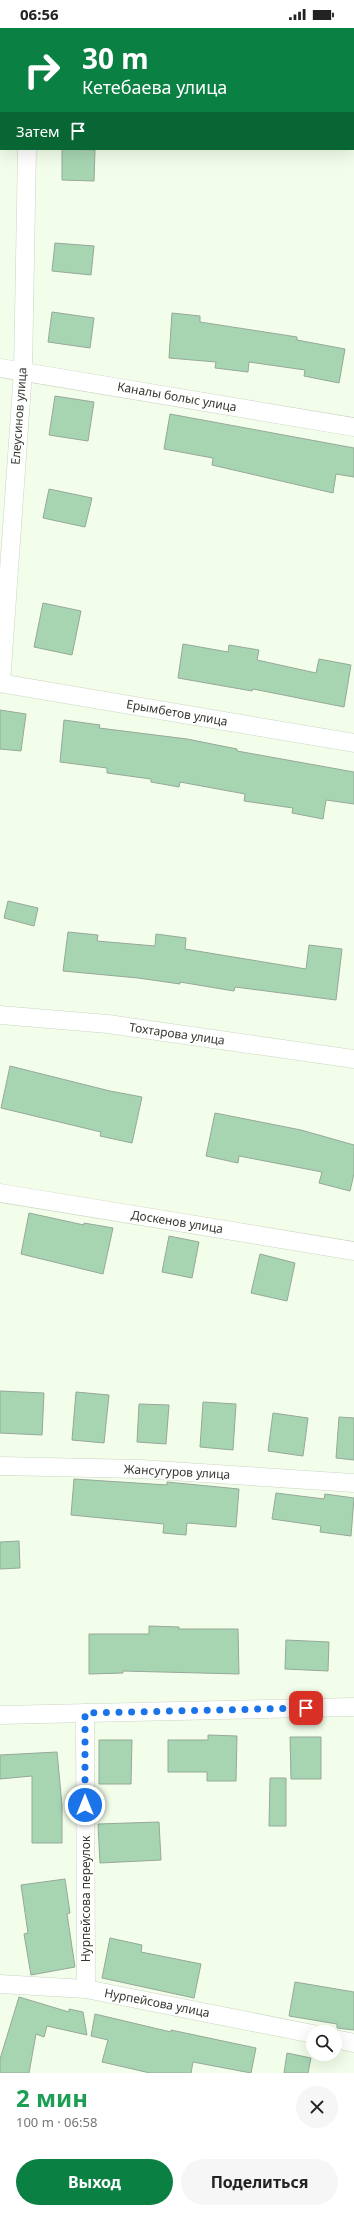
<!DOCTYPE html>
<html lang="ru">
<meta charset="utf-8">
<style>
:root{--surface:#fff;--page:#f6f6f6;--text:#222;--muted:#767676;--accent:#0b8043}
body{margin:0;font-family:"Noto Sans",sans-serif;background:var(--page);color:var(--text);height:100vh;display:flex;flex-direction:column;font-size:15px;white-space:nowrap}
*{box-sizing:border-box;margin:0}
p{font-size:13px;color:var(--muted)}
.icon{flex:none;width:22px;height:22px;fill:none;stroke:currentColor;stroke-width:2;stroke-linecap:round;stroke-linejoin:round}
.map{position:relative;height:2045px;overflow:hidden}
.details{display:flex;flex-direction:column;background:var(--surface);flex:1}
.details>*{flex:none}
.top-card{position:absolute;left:0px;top:0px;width:354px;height:122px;box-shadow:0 4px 16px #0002;background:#0b8043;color:#fff;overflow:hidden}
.controls{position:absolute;left:306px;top:1997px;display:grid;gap:8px}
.controls a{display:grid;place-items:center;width:36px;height:36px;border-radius:50%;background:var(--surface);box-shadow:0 4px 16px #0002;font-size:20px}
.pin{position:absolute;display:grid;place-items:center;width:34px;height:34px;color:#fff;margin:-17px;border-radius:8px;box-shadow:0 2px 6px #0006}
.me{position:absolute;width:44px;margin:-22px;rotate:0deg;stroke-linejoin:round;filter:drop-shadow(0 0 3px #0008)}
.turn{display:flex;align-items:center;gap:14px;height:84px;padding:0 16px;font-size:18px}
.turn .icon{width:52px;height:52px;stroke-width:2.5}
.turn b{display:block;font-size:28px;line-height:34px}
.then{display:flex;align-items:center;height:38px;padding:0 16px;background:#0003;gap:8px;font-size:15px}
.round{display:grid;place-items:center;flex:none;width:42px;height:42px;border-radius:21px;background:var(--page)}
.summary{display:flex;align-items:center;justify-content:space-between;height:68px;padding:0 16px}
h1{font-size:24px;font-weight:700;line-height:30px;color:#1e9e55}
.primary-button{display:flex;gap:8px;margin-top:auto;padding:8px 16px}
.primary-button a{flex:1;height:46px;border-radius:24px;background:var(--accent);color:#fff;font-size:16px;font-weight:700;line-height:46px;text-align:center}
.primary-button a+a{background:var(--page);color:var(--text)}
.status{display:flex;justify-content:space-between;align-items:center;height:28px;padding:0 20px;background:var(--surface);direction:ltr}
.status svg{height:11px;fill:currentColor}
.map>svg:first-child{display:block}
.building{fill:#a7d5b2;stroke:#96a89a}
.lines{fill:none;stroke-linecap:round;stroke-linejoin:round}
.street-casing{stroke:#cad5c2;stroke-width:19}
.street{stroke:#fff;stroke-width:18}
.route{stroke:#1a73e8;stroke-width:7;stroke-dasharray:0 12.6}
.labels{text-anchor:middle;stroke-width:3.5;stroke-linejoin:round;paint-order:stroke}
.street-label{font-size:12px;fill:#353931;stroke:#fff}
</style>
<div class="status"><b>06:56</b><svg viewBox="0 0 49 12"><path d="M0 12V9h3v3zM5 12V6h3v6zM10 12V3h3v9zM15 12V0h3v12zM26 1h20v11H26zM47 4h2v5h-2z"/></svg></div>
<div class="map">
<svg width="354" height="2045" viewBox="0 0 354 2045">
<rect width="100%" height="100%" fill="#f3feea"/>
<g class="building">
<polygon points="62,121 95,122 94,153 62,152"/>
<polygon points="55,215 94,218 91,247 52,243"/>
<polygon points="52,284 94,290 90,320 48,314"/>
<polygon points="172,285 200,288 200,294 297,309 297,312 345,321 339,355 304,348 305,342 249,334 248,344 215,340 216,334 169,330"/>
<polygon points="55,368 94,374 88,413 49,407"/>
<polygon points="170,386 354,420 354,449 336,446 333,465 212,437 213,430 164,421"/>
<polygon points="49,461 92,470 85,499 43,490"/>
<polygon points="43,575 81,583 72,627 34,619"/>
<polygon points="183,616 228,624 229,617 259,622 257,632 316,645 319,631 351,637 344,679 253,661 252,663 178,650"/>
<polygon points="0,682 26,686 21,723 0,721"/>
<polygon points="64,692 100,697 99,700 187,711 237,721 237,723 354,744 354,776 326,772 323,791 292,785 293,780 244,773 245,766 180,754 179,759 151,754 151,751 107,745 107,740 60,734"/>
<polygon points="8,873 38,880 34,898 4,890"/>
<polygon points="68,904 98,907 97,913 155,918 156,906 186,910 185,921 306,941 309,917 342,921 336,972 235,959 234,963 180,954 180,956 138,950 63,943"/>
<polygon points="10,1038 110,1063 142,1069 132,1115 100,1108 101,1104 1,1080"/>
<polygon points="215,1085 301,1102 354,1117 354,1146 350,1163 319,1155 322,1144 239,1128 238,1135 206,1128"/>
<polygon points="29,1185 84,1197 84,1195 113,1200 103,1246 21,1226"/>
<polygon points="169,1208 199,1214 192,1250 162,1244"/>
<polygon points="260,1226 295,1235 287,1273 251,1265"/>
<polygon points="0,1363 44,1365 42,1407 0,1405"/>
<polygon points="76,1364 109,1367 104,1415 72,1412"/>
<polygon points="203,1374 236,1376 233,1422 200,1419"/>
<polygon points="139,1376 169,1377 166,1416 137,1414"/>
<polygon points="273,1385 308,1390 303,1428 268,1423"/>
<polygon points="339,1389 354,1390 354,1432 336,1430"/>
<polygon points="74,1451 167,1457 167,1454 239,1461 236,1499 187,1495 186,1507 163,1505 164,1496 71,1487"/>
<polygon points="276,1465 324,1471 325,1466 354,1470 351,1508 320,1504 321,1498 272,1491"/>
<polygon points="19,1513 20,1540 0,1541 0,1514"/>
<polygon points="149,1598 179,1599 179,1601 238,1601 239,1646 123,1643 123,1645 89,1646 89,1606 149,1606"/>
<polygon points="286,1612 329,1614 328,1643 285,1641"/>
<polygon points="208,1707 237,1708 236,1753 207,1753 207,1744 168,1744 168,1712 208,1712"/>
<polygon points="290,1709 321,1709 321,1751 291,1751"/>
<polygon points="99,1712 132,1712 131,1756 99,1756"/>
<polygon points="57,1724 62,1777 62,1815 32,1815 32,1748 0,1751 0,1727"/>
<polygon points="270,1750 286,1750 286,1798 269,1798"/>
<polygon points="159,1794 161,1832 100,1835 98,1796"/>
<polygon points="65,1851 70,1885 67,1886 75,1939 31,1947 24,1906 28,1905 21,1857"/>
<polygon points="110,1910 142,1917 141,1924 201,1936 194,1970 102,1950"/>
<polygon points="295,1954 354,1964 354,2002 337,2000 337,1996 289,1988"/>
<polygon points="19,1969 69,1984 69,1981 83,1984 87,2007 47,1998 44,2009 36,2006 29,2045 0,2045 0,2031"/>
<polygon points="95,1986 171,2004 171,2002 256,2020 251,2045 193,2034 191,2045 150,2045 102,2034 108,2012 91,2008"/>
<polygon points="287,2025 311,2030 308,2045 284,2045"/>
</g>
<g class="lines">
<g class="street-casing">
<g id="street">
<polyline points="29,1 29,0"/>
<polyline points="353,80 354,80"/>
<polyline points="0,340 354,399"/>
<polyline points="0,655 354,715"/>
<polyline points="1,655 23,343 27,121"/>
<polyline points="0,987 108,996 354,1031"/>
<polyline points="0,1165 354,1223"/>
<polyline points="0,1438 140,1441 354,1455"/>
<polyline points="85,1685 86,1961"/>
<polyline points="0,1687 354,1679"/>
<polyline points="0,1956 86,1961 313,2006"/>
<polyline points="335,2011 354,2015"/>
</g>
</g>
<use href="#street" class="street"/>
</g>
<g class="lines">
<polyline class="route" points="85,1777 85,1685 306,1680"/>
</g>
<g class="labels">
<g class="street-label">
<text transform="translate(177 369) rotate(10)" y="4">Каналы болыс улица</text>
<text transform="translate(19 388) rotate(-86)" y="4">Елеусинов улица</text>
<text transform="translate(177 685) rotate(10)" y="4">Ерымбетов улица</text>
<text transform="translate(177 1006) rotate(8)" y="4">Тохтарова улица</text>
<text transform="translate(177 1194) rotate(9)" y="4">Доскенов улица</text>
<text transform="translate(177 1444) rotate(3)" y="4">Жансугуров улица</text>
<text transform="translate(86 1871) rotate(-90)" y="4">Нурпейсова переулок</text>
<text transform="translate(157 1975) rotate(11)" y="4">Нурпейсова улица</text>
</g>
</g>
</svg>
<div class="controls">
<a><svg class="icon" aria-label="search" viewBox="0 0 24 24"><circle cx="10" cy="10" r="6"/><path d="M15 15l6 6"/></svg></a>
</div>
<div class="pin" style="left:306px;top:1680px;background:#d93025"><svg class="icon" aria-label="arrive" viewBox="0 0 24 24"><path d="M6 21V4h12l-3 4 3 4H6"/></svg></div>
<svg class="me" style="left:85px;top:1777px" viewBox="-20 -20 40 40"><circle r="17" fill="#1a73e8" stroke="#fff" stroke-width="3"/><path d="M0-11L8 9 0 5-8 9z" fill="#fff"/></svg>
<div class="top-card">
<div class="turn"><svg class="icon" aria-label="right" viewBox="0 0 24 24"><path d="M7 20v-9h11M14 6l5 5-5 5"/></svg><div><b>30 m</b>Кетебаева улица</div></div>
<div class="then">Затем<svg class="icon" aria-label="arrive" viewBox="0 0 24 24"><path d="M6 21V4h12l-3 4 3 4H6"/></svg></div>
</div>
</div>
<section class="details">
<div class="summary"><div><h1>2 мин</h1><p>100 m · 06:58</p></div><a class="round"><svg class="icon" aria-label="close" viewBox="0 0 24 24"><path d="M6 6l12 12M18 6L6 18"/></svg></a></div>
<div class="primary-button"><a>Выход</a><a>Поделиться</a></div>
</section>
